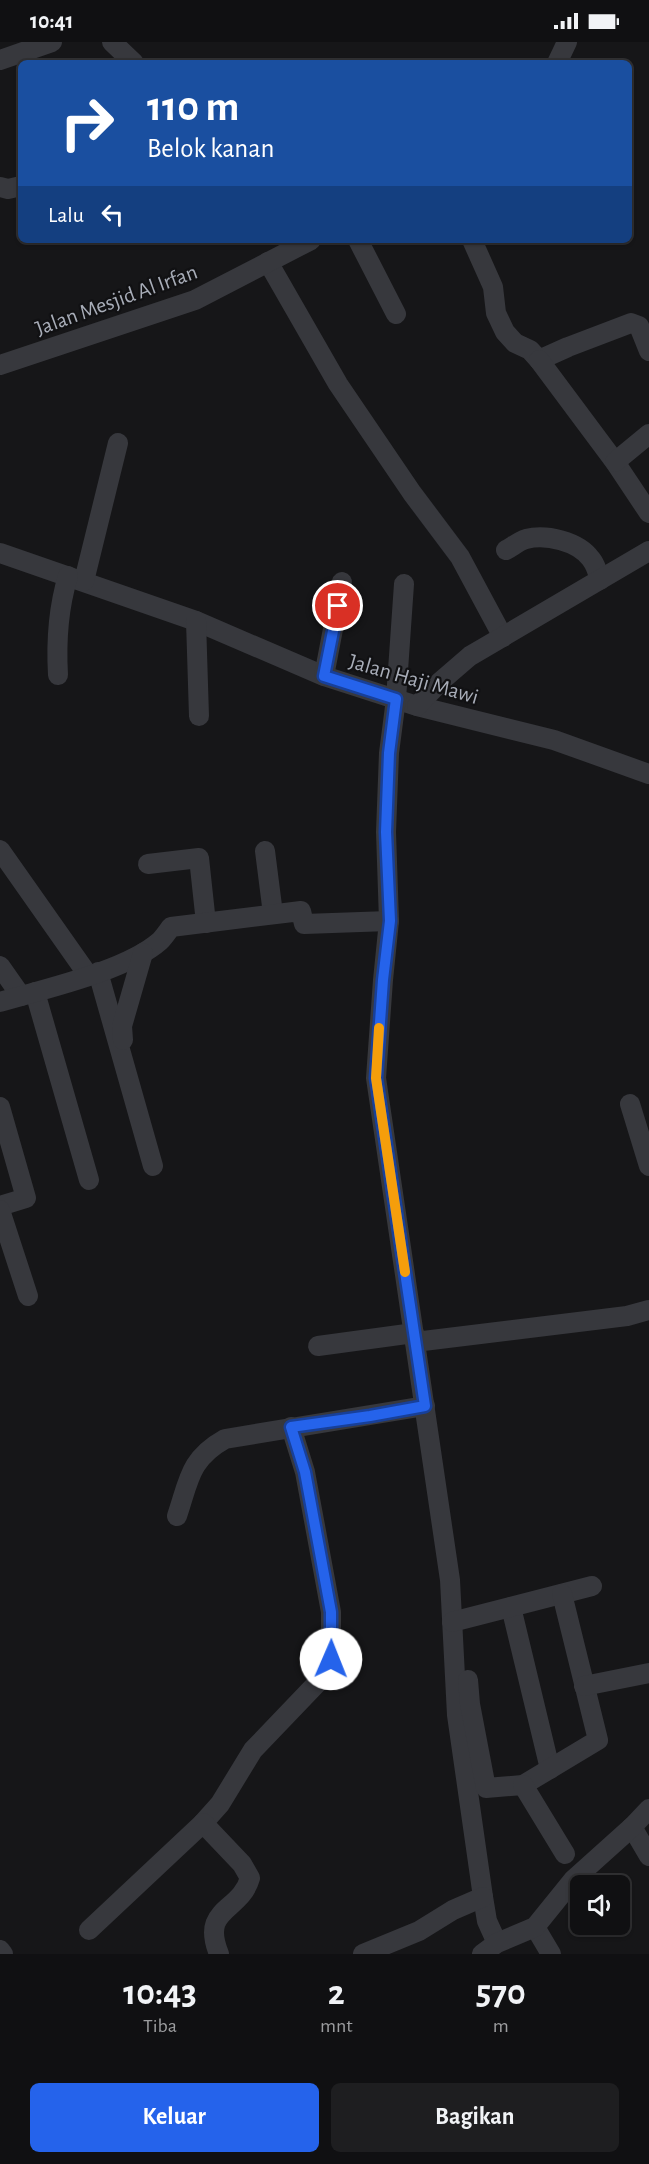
<!DOCTYPE html>
<html lang="id">
<style>
:root{--surface:#101012;--page:#1e1e20;--text:#f1f3f6;--muted:#9c9d9f;--line:#303032;--accent:#2563eb}
body{margin:0;font-family:"Alegreya Sans",sans-serif;background:var(--page);color:var(--text);height:100vh;display:flex;flex-direction:column;font-size:22px;white-space:nowrap}
*{box-sizing:border-box;margin:0}
p{font-size:20px;color:var(--muted)}
.icon{flex:none;width:33px;height:33px;fill:none;stroke:currentColor;stroke-width:2;stroke-linecap:round;stroke-linejoin:round}
.map{position:relative;height:1912px;overflow:hidden}
.side{display:flex;flex-direction:column;background:var(--surface);flex:1}
.side>*{flex:none}
.guide{position:absolute;left:18px;top:18px;width:614px;height:183px;border-radius:9px;box-shadow:0 2px 4px #0004,0 0 0 2px var(--line);background:#1a4fa0;color:#fff;overflow:hidden}
.fabs{position:absolute;left:570px;top:1833px;display:grid;gap:12px}
.fabs a{display:grid;place-items:center;width:60px;height:60px;border-radius:9px;background:var(--surface);box-shadow:0 2px 4px #0004,0 0 0 2px var(--line);font-size:30px}
.pin{position:absolute;display:grid;place-items:center;width:51px;height:51px;color:#fff;margin:-26px;border:3px solid #fff;border-radius:50%;box-shadow:0 2px 6px #0007}
.me{position:absolute;width:66px;margin:-33px;rotate:1deg;stroke-linejoin:round;filter:drop-shadow(0 0 4px #0008)}
.turn{display:flex;align-items:center;gap:21px;height:126px;padding:0 30px;font-size:27px}
.turn .icon{width:78px;height:78px;stroke-width:2.5}
.turn b{display:block;font-size:42px;line-height:51px}
.then{display:flex;align-items:center;height:57px;padding:0 30px;background:#0003;gap:12px;font-size:22px}
.eta{display:flex;justify-content:space-evenly;align-items:center;height:102px;text-align:center}
.eta b{font-size:36px;font-weight:700;line-height:42px}
.action{display:flex;gap:12px;margin-top:auto;padding:12px 30px}
.action a{flex:1;height:69px;border-radius:9px;background:var(--accent);color:#fff;font-size:24px;font-weight:700;line-height:69px;text-align:center}
.action a+a{background:var(--page);color:var(--text)}
.status{display:flex;justify-content:space-between;align-items:center;height:42px;padding:0 30px;background:var(--surface);direction:ltr}
.status svg{height:16px;fill:currentColor}
.map>svg:first-child{display:block}
.lines{fill:none;stroke-linecap:round;stroke-linejoin:round}
.minor{stroke:#37383d;stroke-width:20}
.route-casing{stroke:#184099;stroke-width:15}
.route{stroke:#2563eb;stroke-width:10}
.slow{stroke:#f59e0b;stroke-width:10}
.labels{text-anchor:middle;stroke-width:4.5;stroke-linejoin:round;paint-order:stroke}
.street-label{font-size:22px;fill:#a8adb8;stroke:#111113}
</style>
<div class="status"><b>10:41</b><svg viewBox="0 0 49 12"><path d="M0 12V9h3v3zM5 12V6h3v6zM10 12V3h3v9zM15 12V0h3v12zM26 1h20v11H26zM47 4h2v5h-2z"/></svg></div>
<div class="map">
<svg width="649" height="1912" viewBox="0 0 649 1912">
<rect width="100%" height="100%" fill="#161618"/>
<g class="lines">
<g class="minor">
<polyline points="112,0 134,21"/>
<polyline points="0,18 52,0"/>
<polyline points="557,21 567,0"/>
<polyline points="0,145 8,147 21,144"/>
<polyline points="358,198 396,272"/>
<polyline points="472,198 493,245 496,271 505,290 515,301 530,308 539,318 568,305 631,281 639,284 649,309"/>
<polyline points="268,220 338,342 412,451 460,515 503,595"/>
<polyline points="539,318 615,420 649,471"/>
<polyline points="0,323 195,258 311,198"/>
<polyline points="615,420 649,392"/>
<path d="M506,508C512,505 519,499 526,497C546,492 578,499 591,517C596,523 598,531 600,538"/>
<polyline points="0,511 196,579 324,634 417,664 554,698 649,732"/>
<polyline points="84,539 118,401"/>
<polyline points="404,542 396,657 389,711 386,790 389,879 383,938 376,1036 450,1538 457,1673 483,1855 487,1879 497,1901"/>
<polyline points="196,579 199,674"/>
<path d="M58,633C56,598 58,567 68,534"/>
<polyline points="324,634 342,540"/>
<polyline points="417,664 441,639 470,614 649,509"/>
<polyline points="0,808 88,933"/>
<polyline points="265,809 273,872"/>
<polyline points="148,822 199,816 206,881"/>
<polyline points="0,924 21,954"/>
<polyline points="98,930 153,1124"/>
<polyline points="35,950 89,1138"/>
<path d="M0,960C44,947 126,929 160,899C164,895 168,889 171,885L301,869L304,882L389,879"/>
<polyline points="123,998 122,984 143,911"/>
<polyline points="630,1062 649,1124"/>
<polyline points="0,1065 26,1156 0,1164"/>
<polyline points="0,1168 28,1254"/>
<polyline points="415,1300 627,1274 649,1268"/>
<polyline points="318,1304 414,1291"/>
<path d="M177,1474C189,1439 189,1417 225,1397L425,1364"/>
<polyline points="511,1565 550,1727"/>
<polyline points="452,1580 592,1544"/>
<polyline points="468,1638 470,1662 486,1746 523,1743 598,1698 562,1552"/>
<polyline points="584,1644 649,1631"/>
<polyline points="523,1743 565,1812"/>
<polyline points="203,1781 220,1762 253,1708 321,1637 331,1617 331,1570 305,1430 291,1385"/>
<polyline points="632,1785 649,1814"/>
<polyline points="535,1885 551,1912"/>
<path d="M89,1888L203,1781L242,1822L250,1836C240,1871 200,1865 219,1912"/>
<polyline points="0,1908 3,1912"/>
<polyline points="363,1912 419,1889 453,1868 483,1855"/>
<polyline points="482,1912 497,1901 535,1885 573,1838 632,1785 649,1767"/>
</g>
</g>
<g class="lines">
<g class="route-casing">
<polyline id="route" points="331,1617 331,1570 305,1430 291,1385 370,1374 425,1364 376,1036 383,938 390,879 386,790 389,711 396,657 324,634 338,564"/>
</g>
<use href="#route" class="route"/>
<polyline class="slow" points="379,986 376,1036 405,1230"/>
</g>
<g class="labels">
<g class="street-label">
<text transform="translate(116 257) rotate(-20)" y="8">Jalan Mesjid Al Irfan</text>
<text transform="translate(414 636) rotate(16)" y="8">Jalan Haji Mawi</text>
</g>
</g>
</svg>
<div class="fabs">
<a><svg class="icon" aria-label="sound" viewBox="0 0 24 24"><path d="M4 9h4l5-4v14l-5-4H4zM17 9q2 3 0 6"/></svg></a>
</div>
<div class="pin" style="left:338px;top:564px;background:#d93025"><svg class="icon" aria-label="arrive" viewBox="0 0 24 24"><path d="M6 21V4h12l-3 4 3 4H6"/></svg></div>
<svg class="me" style="left:331px;top:1617px" viewBox="-20 -20 40 40"><circle r="19" fill="#fff"/><path d="M0-13L10 11 0 6-10 11z" fill="#2563eb"/></svg>
<div class="guide">
<div class="turn"><svg class="icon" aria-label="right" viewBox="0 0 24 24"><path d="M7 20v-9h11M14 6l5 5-5 5"/></svg><div><b>110 m</b>Belok kanan</div></div>
<div class="then">Lalu<svg class="icon" aria-label="left" viewBox="0 0 24 24"><path d="M17 20v-9H6M10 6l-5 5 5 5"/></svg></div>
</div>
</div>
<section class="side">
<div class="eta">
<div><b>10:43</b><p>Tiba</p></div>
<div><b>2</b><p>mnt</p></div>
<div><b>570</b><p>m</p></div>
</div>
<div class="action"><a>Keluar</a><a>Bagikan</a></div>
</section>
